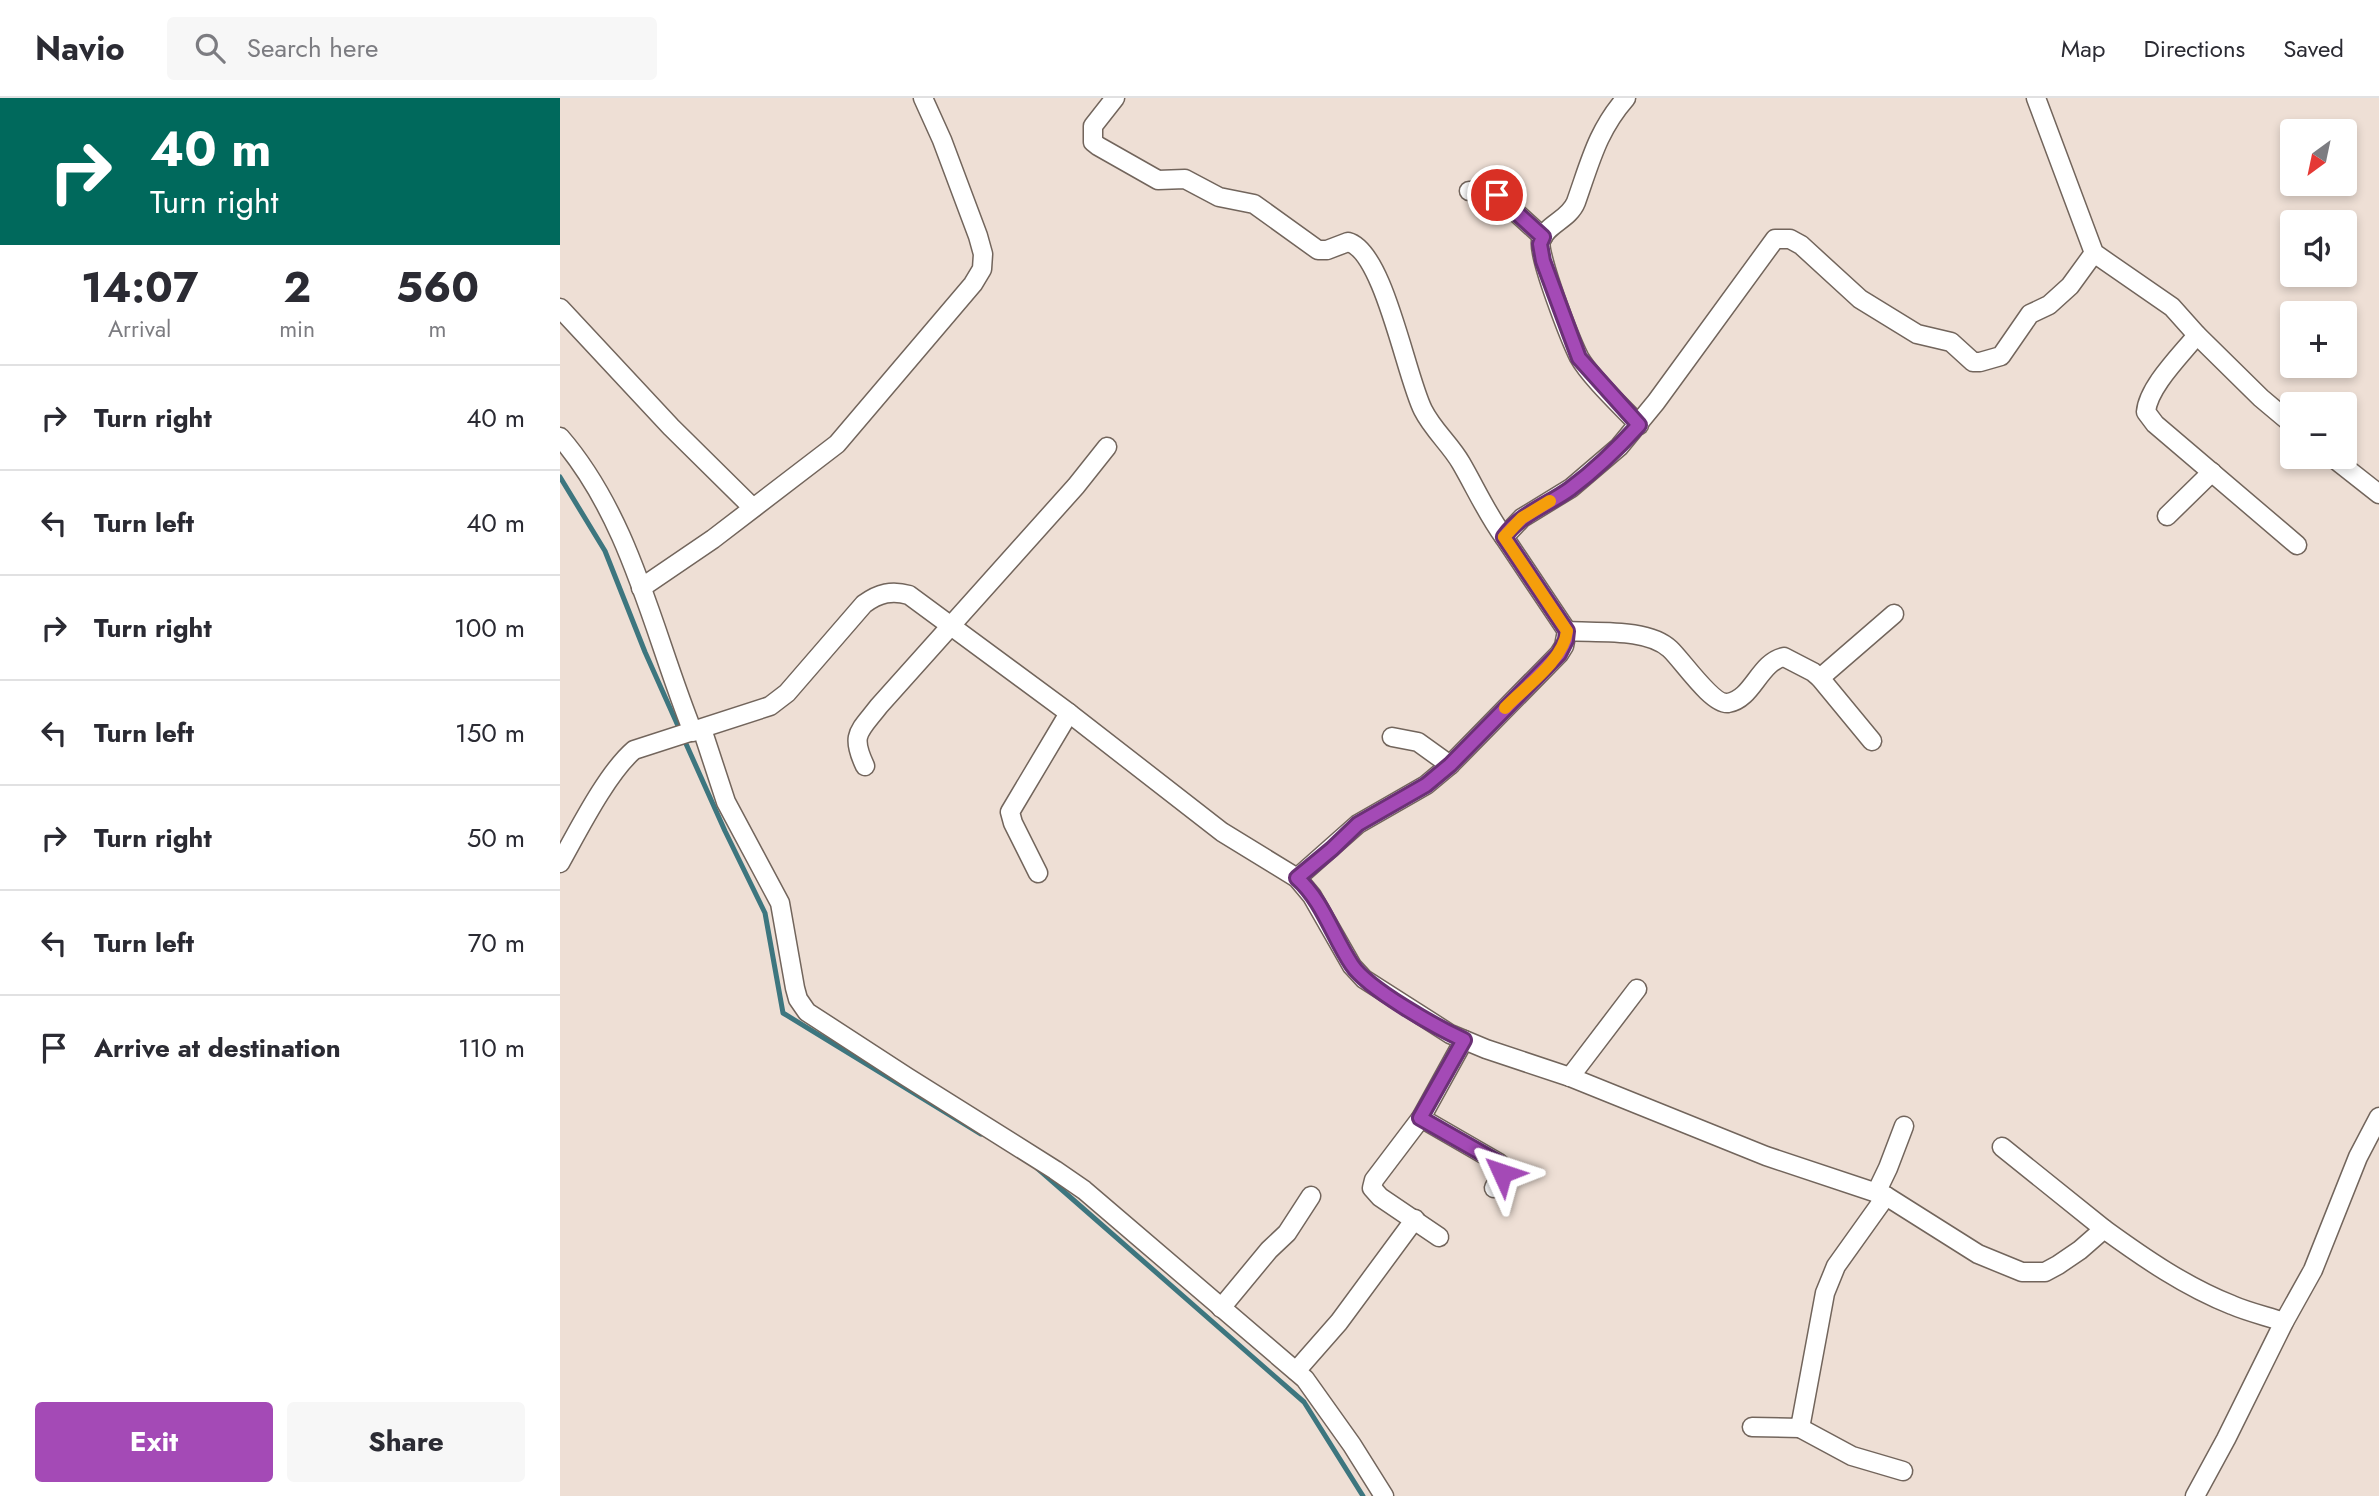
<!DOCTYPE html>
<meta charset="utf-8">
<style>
:root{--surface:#fff;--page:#f7f7f7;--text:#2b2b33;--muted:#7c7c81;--line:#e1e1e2;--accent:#a44ab6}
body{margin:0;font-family:Jost,sans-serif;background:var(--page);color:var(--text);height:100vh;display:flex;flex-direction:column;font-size:26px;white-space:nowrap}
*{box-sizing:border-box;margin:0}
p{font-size:23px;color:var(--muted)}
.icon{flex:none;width:38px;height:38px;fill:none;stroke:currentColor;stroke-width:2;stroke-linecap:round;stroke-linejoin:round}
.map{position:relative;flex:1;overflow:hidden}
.sheet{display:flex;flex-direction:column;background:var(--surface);width:560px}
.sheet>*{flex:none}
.guide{background:#00695c;color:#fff;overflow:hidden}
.needle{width:46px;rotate:213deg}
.fabs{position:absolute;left:1720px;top:21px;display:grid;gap:14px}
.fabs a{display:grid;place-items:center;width:77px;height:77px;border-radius:7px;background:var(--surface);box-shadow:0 4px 10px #0003;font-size:35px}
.pin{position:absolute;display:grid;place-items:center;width:60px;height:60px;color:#fff;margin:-30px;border:4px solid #fff;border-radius:50%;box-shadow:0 2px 7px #0007}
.me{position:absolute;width:77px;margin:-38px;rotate:312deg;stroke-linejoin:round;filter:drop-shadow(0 0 5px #0008)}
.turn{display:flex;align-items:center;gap:24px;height:147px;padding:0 35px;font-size:32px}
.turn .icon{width:91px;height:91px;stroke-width:2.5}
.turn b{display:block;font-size:49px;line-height:60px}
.eta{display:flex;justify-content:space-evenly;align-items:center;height:119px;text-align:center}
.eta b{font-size:42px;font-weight:700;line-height:49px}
.cta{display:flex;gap:14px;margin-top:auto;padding:14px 35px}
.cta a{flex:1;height:80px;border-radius:7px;background:var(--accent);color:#fff;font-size:28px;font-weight:700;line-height:80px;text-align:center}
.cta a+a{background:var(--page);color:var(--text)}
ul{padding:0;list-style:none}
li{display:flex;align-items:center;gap:21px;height:105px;padding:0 35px;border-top:2px solid var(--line)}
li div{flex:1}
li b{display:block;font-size:26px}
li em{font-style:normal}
header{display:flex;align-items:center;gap:42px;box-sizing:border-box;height:98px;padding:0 35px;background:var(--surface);border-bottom:2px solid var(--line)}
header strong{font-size:33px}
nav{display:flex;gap:38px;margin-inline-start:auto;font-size:24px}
.search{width:490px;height:63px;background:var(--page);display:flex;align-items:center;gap:18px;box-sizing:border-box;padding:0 24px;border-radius:7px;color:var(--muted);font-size:26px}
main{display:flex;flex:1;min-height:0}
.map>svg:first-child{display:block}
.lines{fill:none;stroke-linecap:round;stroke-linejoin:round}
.stream{stroke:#3d767f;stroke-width:5}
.minor-casing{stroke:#72655c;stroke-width:21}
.minor{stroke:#fff;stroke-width:18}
.route-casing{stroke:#6b3076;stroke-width:18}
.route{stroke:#a44ab6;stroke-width:12}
.slow{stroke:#f59e0b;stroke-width:12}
</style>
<header>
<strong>Navio</strong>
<div class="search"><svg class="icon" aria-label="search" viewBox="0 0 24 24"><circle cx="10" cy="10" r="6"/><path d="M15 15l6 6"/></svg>Search here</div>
<nav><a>Map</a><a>Directions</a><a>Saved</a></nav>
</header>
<main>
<section class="sheet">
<div class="guide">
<div class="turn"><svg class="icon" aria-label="right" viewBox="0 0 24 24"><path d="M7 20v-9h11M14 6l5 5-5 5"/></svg><div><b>40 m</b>Turn right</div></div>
</div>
<div class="eta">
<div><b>14:07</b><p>Arrival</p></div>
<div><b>2</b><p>min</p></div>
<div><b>560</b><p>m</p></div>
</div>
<ul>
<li><svg class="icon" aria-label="right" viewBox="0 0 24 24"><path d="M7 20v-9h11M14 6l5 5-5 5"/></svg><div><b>Turn right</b></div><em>40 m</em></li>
<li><svg class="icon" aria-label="left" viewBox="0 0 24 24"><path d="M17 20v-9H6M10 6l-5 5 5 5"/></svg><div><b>Turn left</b></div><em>40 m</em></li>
<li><svg class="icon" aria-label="right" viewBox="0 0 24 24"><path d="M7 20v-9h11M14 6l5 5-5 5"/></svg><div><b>Turn right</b></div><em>100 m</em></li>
<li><svg class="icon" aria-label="left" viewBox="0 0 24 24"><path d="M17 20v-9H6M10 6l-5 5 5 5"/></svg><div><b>Turn left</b></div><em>150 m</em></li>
<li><svg class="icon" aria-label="right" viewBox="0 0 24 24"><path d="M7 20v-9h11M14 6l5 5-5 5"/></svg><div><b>Turn right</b></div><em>50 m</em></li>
<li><svg class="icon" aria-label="left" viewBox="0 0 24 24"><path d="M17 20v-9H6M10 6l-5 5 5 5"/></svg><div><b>Turn left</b></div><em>70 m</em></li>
<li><svg class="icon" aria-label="arrive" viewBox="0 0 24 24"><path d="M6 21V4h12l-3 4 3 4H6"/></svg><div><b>Arrive at destination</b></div><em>110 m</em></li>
</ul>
<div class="cta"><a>Exit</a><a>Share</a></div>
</section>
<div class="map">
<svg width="1819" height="1398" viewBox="0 0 1819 1398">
<rect width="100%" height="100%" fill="#eedfd5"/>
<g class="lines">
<g class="stream">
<polyline points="0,379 45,453 85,554 165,733 205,815 223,915 421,1036"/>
<polyline points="477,1070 744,1304 803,1398"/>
</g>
<g class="minor-casing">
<g id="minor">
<path d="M555,0L533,28V44L538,48L598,82L625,81L659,99L694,106L758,152H767L788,144C824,153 846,279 863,312C873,332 890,346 901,365C915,389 927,416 944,439"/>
<path d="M1066,0C1037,33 1030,65 1016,104C1009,122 986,126 981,143C977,157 1011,243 1019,259C1030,279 1062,309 1079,327"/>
<polyline points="1476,0 1534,155 1612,209 1637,237 1701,300 1732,326"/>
<polyline points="909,93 925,93 937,97 983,139"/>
<polyline points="0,210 111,329 193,410"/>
<path d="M1637,237C1621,257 1588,289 1586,314L1595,326L1737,447"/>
<path d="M0,339C71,421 93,535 133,634"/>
<polyline points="1772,359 1819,396"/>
<polyline points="1607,418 1652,374"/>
<polyline points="81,490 153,441 277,346 413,186 422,171 423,156 418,138 382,42 363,0"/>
<path d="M1007,533C1037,535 1088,530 1110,551C1122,562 1152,607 1168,605C1193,601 1199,564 1224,559L1253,574L1260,580L1312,643"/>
<polyline points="1260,580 1334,516"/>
<polyline points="142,631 166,704 220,805 235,890 238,901 247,914 347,979 495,1072 524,1092 745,1281 792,1347 824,1398"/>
<polyline points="832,639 858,644 890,667"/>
<path d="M305,668C290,636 299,634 319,608L516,388L547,349"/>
<path d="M0,765C18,733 47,675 74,652L210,608L227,595L304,506C319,495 332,492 349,497L509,615L662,734L737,780L752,798L792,868L804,881L890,936L926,951L1010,979L1206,1058L1326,1098L1418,1156L1462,1174H1485L1498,1167L1520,1152L1544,1131C1584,1160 1626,1189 1672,1207C1688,1214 1706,1218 1724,1224"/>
<polyline points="478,775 453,725 450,714 509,615"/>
<polyline points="737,780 798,726 866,687 890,667 999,556 1004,548 1007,533 944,439 962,420 1011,390 1059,349 1096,304 1215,141 1230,141 1241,147 1300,201 1357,236 1391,244 1413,264 1420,264 1441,258 1470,216 1489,207 1510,188 1534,155"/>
<polyline points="1010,979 1077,891"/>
<polyline points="861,1020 939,1065 942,1075 934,1090"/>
<polyline points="1442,1049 1544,1131"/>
<polyline points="1316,1095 1328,1070 1344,1028"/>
<polyline points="879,1139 820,1099 812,1090 814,1082 861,1020 904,942"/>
<polyline points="661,1210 709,1152 727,1135 751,1098"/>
<polyline points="736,1273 779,1224 855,1121"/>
<polyline points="1192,1329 1240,1330 1265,1195 1276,1168 1326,1098"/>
<polyline points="1240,1330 1292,1358 1343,1373"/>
<polyline points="1635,1398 1666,1341 1724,1224 1753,1172 1798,1059 1819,1019"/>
</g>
</g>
<use href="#minor" class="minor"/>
</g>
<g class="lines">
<g class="route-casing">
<path id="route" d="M937,97L983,139L980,146L983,163L1019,260L1079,327C1059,349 1034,373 1010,391C988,407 960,416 944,439L1007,533L1006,542L999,556L890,667L866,687L798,726L772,751L737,780C763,803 773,839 792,867C808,891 876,929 904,942L860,1020L939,1065L942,1075"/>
</g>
<use href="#route" class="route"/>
<path class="slow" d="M945,610C965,589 1004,562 1007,533L944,439L962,420L990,403"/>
</g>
</svg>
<div class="fabs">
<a><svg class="needle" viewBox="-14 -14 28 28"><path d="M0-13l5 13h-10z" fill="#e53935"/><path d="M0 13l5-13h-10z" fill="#7c7c81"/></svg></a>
<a><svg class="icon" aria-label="sound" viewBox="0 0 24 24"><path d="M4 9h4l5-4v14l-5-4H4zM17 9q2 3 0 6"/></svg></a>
<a>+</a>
<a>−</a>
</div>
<div class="pin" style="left:937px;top:97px;background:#d93025"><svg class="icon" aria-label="arrive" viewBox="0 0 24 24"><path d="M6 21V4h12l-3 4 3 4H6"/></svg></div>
<svg class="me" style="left:942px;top:1075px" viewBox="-20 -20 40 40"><path d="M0-17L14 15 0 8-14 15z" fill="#a44ab6" stroke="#fff" stroke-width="4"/></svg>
</div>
</main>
